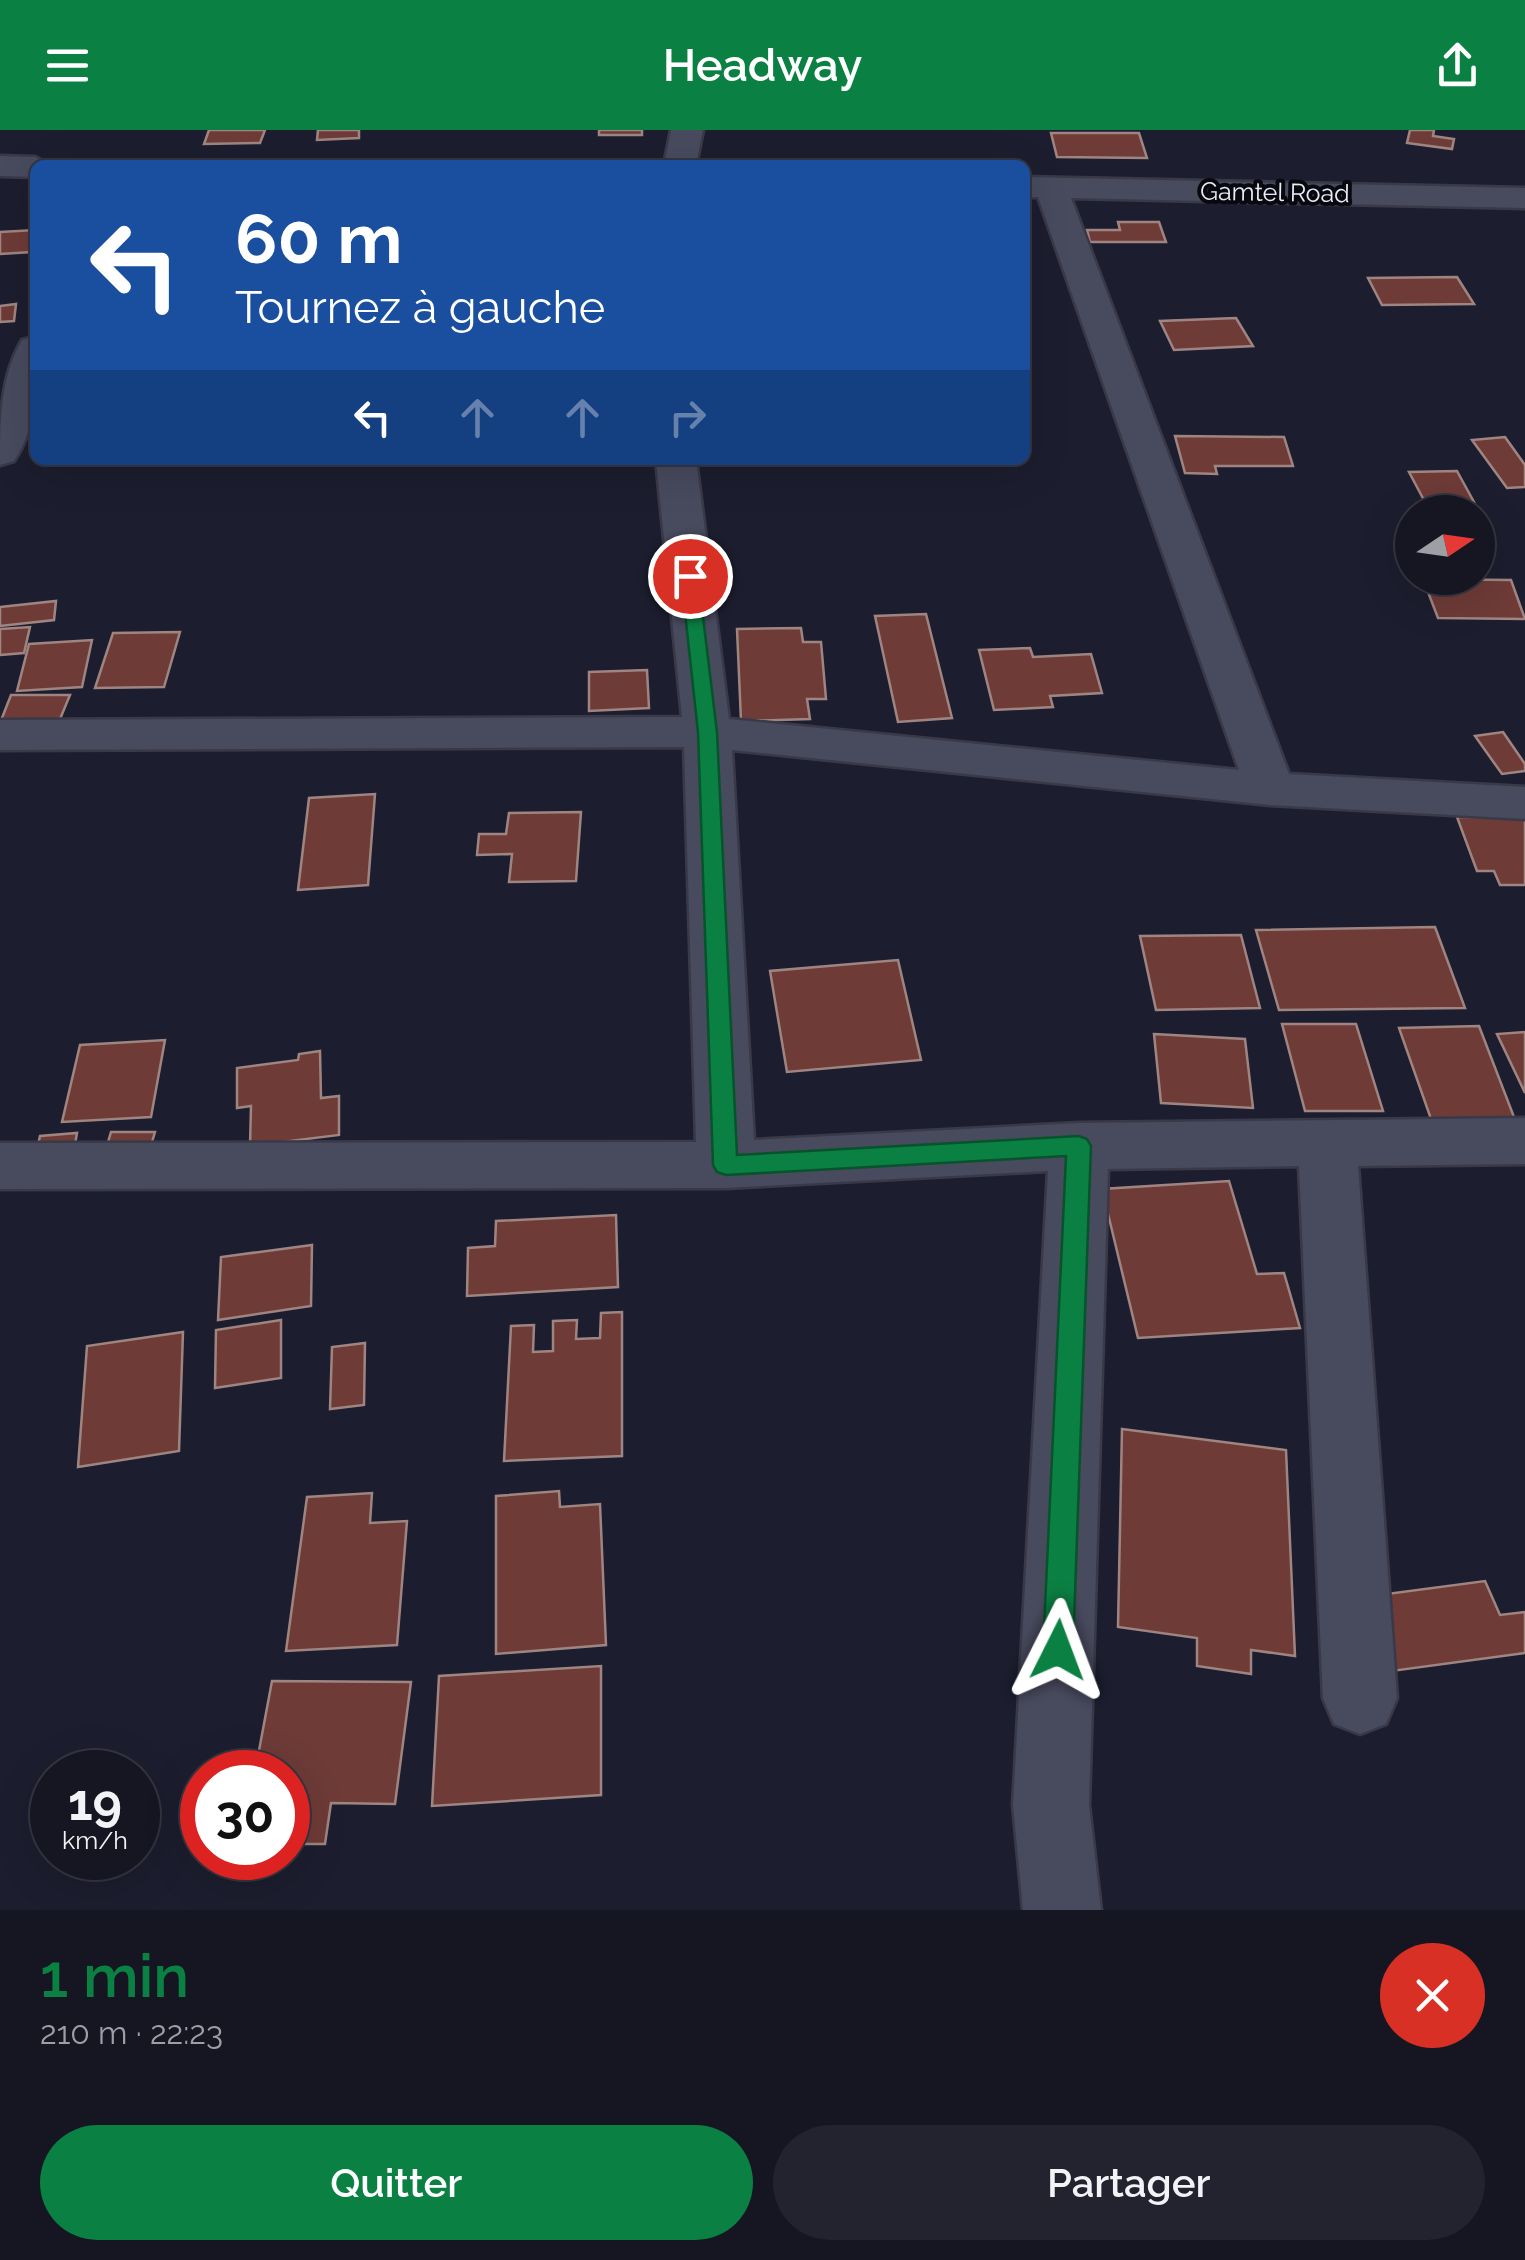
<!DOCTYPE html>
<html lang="fr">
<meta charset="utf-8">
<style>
:root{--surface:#151622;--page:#22232f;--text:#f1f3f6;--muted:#9d9fa5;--line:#343540;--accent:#0b8043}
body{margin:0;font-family:Raleway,sans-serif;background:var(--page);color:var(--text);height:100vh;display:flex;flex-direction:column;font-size:38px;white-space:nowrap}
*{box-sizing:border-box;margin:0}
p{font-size:32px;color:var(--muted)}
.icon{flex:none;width:55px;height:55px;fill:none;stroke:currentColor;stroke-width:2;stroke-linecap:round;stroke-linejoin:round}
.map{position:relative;height:1780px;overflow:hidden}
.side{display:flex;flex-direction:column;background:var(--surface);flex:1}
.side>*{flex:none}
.top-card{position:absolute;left:30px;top:30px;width:1000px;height:305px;border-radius:15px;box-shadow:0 10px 40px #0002,0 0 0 2px var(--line);background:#1a4fa0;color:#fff;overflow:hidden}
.needle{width:65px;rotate:77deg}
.fabs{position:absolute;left:1395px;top:365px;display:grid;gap:20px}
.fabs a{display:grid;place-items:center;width:100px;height:100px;border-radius:50%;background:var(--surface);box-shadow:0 10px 40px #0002,0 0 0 2px var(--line);font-size:50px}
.speed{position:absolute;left:30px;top:1620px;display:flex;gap:20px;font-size:50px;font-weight:700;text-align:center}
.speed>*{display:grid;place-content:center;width:130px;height:130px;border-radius:50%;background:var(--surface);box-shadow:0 10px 40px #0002,0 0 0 2px var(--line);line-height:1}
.speed small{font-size:25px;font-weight:400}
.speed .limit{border:15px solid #d22;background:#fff;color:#111}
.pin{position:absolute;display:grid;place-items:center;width:85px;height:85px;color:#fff;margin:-42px;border:5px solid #fff;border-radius:50%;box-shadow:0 2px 10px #0007}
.me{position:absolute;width:110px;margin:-55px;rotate:3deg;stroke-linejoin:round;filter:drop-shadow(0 0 8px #0008)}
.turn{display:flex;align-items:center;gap:35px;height:210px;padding:0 40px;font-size:45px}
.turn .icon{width:130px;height:130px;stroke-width:2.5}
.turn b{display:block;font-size:70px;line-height:85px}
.lanes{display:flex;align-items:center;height:95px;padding:0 40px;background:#0003;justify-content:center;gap:50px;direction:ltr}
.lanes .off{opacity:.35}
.round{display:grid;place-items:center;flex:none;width:105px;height:105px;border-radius:52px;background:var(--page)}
.overview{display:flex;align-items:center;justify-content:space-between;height:170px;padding:0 40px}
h1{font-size:60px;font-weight:600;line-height:75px;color:var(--accent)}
.primary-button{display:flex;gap:20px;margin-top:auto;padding:20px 40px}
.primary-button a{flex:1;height:115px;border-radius:60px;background:var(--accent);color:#fff;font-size:40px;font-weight:600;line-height:115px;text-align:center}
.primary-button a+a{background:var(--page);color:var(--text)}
header{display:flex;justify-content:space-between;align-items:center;height:130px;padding:0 40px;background:var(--accent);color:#fff;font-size:45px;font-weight:600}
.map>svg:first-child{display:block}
.building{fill:#6e3b37;stroke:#9f8582;stroke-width:2.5}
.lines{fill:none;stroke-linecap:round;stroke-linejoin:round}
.minor-casing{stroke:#393948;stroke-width:5}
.minor{fill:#484a5e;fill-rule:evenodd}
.route{fill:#0b8043;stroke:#07532c;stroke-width:2.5}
.labels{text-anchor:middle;stroke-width:8;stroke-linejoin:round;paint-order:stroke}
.far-street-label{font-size:25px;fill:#eaebf7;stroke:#08080f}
</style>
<header><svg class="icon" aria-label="menu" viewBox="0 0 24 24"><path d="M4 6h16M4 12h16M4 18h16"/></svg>Headway<svg class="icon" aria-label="share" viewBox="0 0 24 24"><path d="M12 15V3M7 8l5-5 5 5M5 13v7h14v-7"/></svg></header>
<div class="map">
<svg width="1525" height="1780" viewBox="0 0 1525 1780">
<rect width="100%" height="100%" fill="#1c1d2e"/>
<g class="building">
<polygon points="209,0 265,0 260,13 204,14"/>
<polygon points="318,0 359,0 359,8 317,10"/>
<rect x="599" y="0" width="43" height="5"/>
<polygon points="1410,0 1434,0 1433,6 1454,9 1452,19 1407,13"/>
<polygon points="1051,3 1139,3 1147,28 1057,27"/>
<polygon points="1118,92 1159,92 1166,112 1090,112 1087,100 1120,100"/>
<polygon points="35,100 32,122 0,124 0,102"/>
<polygon points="1457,147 1474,174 1382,175 1368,148"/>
<polygon points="16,174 14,191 0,192 0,176"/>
<polygon points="1236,188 1253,216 1174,220 1160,191"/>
<polygon points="1175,306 1284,307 1293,336 1215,336 1217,344 1185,343"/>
<polygon points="1505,307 1525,335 1525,357 1507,358 1472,310"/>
<polygon points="1457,341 1474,372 1426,374 1409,342"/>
<polygon points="1423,449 1511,450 1525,489 1438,488"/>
<polygon points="56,471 54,490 0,496 0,477"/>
<polygon points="926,484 952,588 898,592 875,486"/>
<polygon points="30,497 24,523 0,525 0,499"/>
<polygon points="801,498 803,512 821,512 826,569 807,569 810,589 741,591 737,499"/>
<polygon points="180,502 164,557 95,558 113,503"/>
<polygon points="92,510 82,557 17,561 29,514"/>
<polygon points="1030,518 1033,527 1091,524 1102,563 1050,566 1053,577 994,580 979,520"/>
<polygon points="647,540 649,578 589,581 589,542"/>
<polygon points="11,565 70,565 58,594 0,593"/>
<polygon points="1503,602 1525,634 1525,641 1502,644 1475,606"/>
<polygon points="375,664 368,755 298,760 309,668"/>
<polygon points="581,682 576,751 509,752 512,724 477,725 479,704 506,704 509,683"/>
<polygon points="1457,687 1525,687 1525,755 1500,755 1494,741 1477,741"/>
<polygon points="1435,797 1465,878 1279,880 1256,800"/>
<polygon points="1241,805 1260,878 1156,880 1140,806"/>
<polygon points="898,830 921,930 787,942 770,841"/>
<polygon points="1282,894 1356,894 1383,981 1305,981"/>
<polygon points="1479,896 1514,987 1431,989 1399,898"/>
<polygon points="1525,902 1525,963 1497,904"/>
<polygon points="1154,904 1245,909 1253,978 1161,973"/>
<polygon points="165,910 151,987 62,992 80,915"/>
<polygon points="320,921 321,968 339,966 339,1005 250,1016 251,976 237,978 237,938 298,930 299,924"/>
<polygon points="111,1002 155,1002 147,1029 103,1029"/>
<polygon points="77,1003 73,1026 35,1028 40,1006"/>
<polygon points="1229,1051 1257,1144 1284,1143 1300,1198 1138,1208 1102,1059"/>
<polygon points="616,1085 618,1157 467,1166 468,1118 495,1116 496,1091"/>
<polygon points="312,1115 311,1176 218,1190 221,1127"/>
<polygon points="622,1182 622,1326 504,1331 511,1196 534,1195 533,1222 553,1221 553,1191 577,1190 576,1209 600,1208 601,1183"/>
<polygon points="281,1190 281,1248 215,1258 216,1200"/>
<polygon points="183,1202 179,1321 78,1337 87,1216"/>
<polygon points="365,1213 364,1275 330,1279 332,1217"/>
<polygon points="1122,1299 1286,1320 1295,1526 1251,1520 1251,1544 1197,1536 1197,1508 1118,1497"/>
<polygon points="559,1361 560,1377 600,1374 606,1515 496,1524 496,1366"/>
<polygon points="372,1363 370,1393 407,1391 397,1515 286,1521 307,1367"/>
<polygon points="1485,1451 1500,1485 1525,1482 1525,1523 1392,1541 1364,1467"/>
<polygon points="601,1536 601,1665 432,1676 439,1546"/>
<polygon points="272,1551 411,1552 395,1674 331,1673 325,1714 288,1714 288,1642 255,1642"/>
</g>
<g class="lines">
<g class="minor-casing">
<g id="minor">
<polygon points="671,0 703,0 696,35 664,35"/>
<polygon points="0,26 35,27 50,35 35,35 35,47 0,46"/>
<polygon points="1025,47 1525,58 1525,78 1071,68 1289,644 1525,657 1525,689 1270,675 732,620 754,1010 1079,993 1525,988 1525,1034 1358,1036 1397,1568 1386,1594 1360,1604 1334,1594 1323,1568 1299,1036 1108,1039 1089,1675 1101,1780 1023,1780 1013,1675 1048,1041 726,1058 0,1059 0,1013 696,1012 684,617 0,620 0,590 682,587 656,330 696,330 729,589 1239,640 1038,67 1025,67"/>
<path d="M35,207C35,249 39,295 14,331L0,335C0,292 0,247 22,210Z"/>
</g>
</g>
<use href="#minor" class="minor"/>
</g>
<polygon class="route" points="690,441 698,446 717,602 737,1025 1079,1006 1087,1009 1091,1016 1073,1520 1068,1530 1058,1534 1047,1530 1043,1520 1066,1026 726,1045 717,1042 713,1035 698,602 681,446"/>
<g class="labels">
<g class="far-street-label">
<text transform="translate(1275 62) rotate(1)" y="9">Gamtel Road</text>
</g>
</g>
</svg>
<div class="fabs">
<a><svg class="needle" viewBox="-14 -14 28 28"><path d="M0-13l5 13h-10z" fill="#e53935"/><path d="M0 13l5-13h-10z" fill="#9d9fa5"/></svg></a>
</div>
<div class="speed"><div>19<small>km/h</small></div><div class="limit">30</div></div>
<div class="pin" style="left:690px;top:446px;background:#d93025"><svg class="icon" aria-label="arrive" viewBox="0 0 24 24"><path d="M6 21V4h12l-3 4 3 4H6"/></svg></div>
<svg class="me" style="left:1058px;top:1520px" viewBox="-20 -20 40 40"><path d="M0-17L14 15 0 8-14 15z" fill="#0b8043" stroke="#fff" stroke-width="4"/></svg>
<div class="top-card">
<div class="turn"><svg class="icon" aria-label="left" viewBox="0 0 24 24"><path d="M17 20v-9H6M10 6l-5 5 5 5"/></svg><div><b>60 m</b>Tournez à gauche</div></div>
<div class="lanes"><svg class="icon" aria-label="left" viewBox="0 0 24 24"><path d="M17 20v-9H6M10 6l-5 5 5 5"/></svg><svg class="icon off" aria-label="ahead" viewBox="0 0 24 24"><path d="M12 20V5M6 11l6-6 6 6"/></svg><svg class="icon off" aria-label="ahead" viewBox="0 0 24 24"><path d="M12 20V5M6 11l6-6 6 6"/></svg><svg class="icon off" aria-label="right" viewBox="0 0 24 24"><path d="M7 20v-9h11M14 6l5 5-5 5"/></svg></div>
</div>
</div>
<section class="side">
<div class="overview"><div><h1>1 min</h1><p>210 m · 22:23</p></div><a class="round" style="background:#d93025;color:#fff"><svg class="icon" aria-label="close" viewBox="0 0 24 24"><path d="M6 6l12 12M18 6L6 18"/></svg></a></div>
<div class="primary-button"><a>Quitter</a><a>Partager</a></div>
</section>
